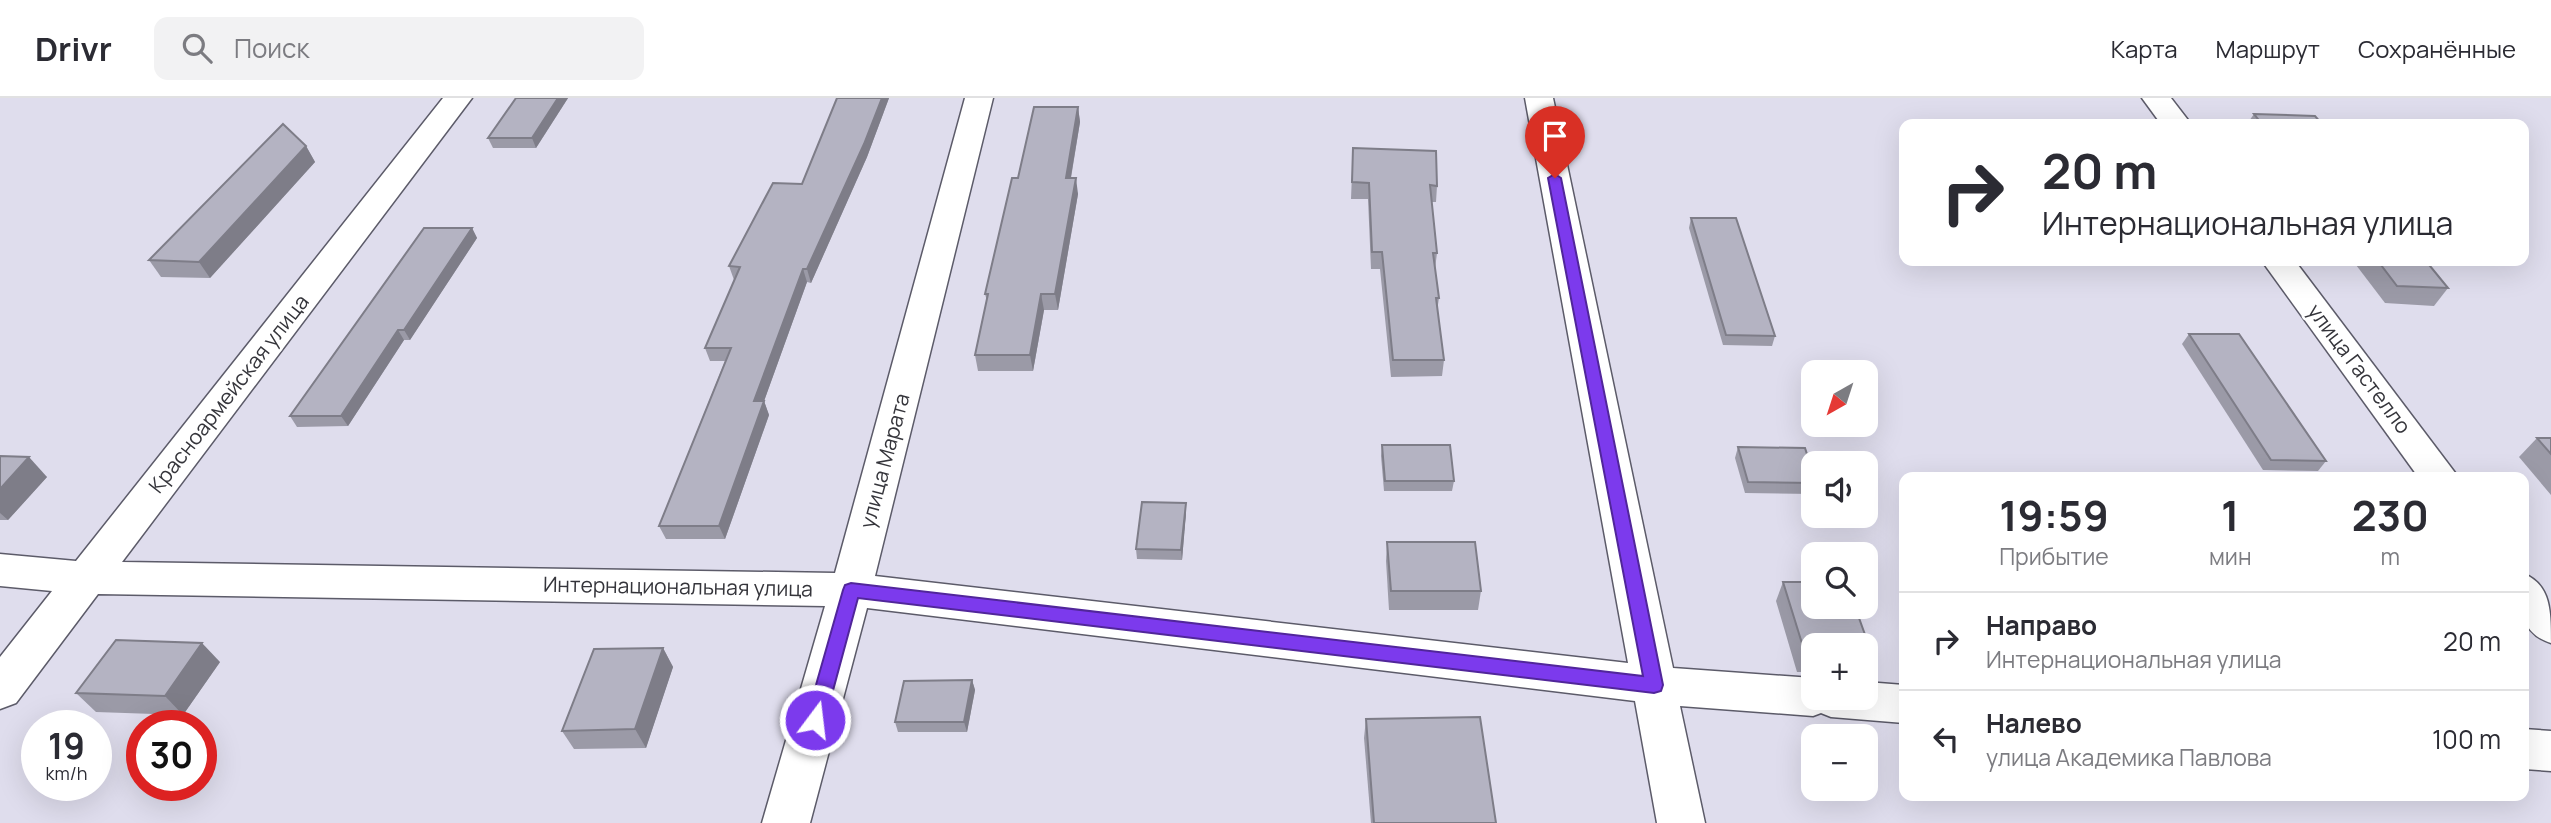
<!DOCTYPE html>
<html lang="ru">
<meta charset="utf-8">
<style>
:root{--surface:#fff;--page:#f2f2f3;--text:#2b2b33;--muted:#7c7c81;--line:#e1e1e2}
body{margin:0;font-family:Manrope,sans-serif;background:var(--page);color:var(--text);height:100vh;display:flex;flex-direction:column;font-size:26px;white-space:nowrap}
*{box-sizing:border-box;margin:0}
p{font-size:23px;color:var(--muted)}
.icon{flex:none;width:38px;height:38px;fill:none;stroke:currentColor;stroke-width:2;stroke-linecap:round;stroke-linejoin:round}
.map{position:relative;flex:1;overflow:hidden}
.panel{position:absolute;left:1899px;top:374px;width:630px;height:329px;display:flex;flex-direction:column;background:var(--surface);border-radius:14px;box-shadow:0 7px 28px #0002}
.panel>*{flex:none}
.banner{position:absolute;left:1899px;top:21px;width:630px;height:147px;border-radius:14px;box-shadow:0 7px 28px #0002;background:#fff;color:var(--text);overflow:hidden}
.needle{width:46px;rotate:219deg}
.tools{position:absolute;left:1801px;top:262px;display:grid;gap:14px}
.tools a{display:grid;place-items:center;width:77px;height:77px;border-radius:14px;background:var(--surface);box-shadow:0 7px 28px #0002;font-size:35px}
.speed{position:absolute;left:21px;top:612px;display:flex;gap:14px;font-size:35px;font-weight:700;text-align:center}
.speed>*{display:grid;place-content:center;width:91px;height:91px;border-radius:50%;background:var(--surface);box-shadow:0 7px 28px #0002;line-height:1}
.speed small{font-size:18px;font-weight:400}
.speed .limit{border:10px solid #d22;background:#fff;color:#111}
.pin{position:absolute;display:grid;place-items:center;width:60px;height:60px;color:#fff;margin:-72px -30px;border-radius:50% 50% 50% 0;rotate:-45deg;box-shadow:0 0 7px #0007}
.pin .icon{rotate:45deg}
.me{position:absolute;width:77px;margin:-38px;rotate:15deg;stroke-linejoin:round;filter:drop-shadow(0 0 5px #0008)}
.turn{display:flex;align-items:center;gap:24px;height:147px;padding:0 28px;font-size:32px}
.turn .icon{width:91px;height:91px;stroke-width:2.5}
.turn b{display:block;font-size:49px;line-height:60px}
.eta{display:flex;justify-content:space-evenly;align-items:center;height:119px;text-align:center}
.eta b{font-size:42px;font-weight:700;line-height:49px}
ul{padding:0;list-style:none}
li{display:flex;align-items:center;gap:21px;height:98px;padding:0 28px;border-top:2px solid var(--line)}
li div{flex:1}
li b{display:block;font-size:26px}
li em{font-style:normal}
header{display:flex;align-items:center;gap:42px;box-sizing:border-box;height:98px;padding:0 35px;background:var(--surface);border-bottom:2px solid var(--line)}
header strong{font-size:33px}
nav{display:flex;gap:38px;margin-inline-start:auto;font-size:24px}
.search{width:490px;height:63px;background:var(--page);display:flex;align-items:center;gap:18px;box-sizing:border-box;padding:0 24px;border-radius:14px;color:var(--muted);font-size:26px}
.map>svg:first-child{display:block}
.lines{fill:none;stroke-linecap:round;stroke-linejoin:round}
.minor-casing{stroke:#5c5b69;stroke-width:3}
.minor{fill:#fff;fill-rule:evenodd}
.wall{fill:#9b9aa7}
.shaded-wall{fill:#7e7d88}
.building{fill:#b4b3c2;stroke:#7e7d88;stroke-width:2}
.route{fill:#7c3aed;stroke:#51269a;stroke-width:2}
.labels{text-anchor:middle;stroke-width:5;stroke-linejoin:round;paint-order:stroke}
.street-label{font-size:21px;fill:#35353b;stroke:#fff}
</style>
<header>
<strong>Drivr</strong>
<div class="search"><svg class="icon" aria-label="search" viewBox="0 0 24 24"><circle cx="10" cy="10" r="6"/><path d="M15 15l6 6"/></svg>Поиск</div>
<nav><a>Карта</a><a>Маршрут</a><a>Сохранённые</a></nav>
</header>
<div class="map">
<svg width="2551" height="725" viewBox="0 0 2551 725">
<rect width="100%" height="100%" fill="#dfdded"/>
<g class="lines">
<g class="minor-casing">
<g id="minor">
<polygon points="443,0 472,0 122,464 835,475 965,0 993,0 875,478 1628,565 1525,0 1553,0 1673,570 1813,580 1813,600 1866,600 1866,584 1904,587 1904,625 1831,619 1821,615 1813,618 1680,608 1705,725 1657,725 1635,603 867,510 810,725 762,725 825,508 98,496 16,605 0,611 0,559 52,493 0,488 0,456 76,463"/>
<polygon points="2142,0 2171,0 2191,26 2161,26"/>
<polygon points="2262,163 2295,163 2459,380 2419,380"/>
<path d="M2524,476C2551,487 2551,514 2551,545C2517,534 2521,506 2524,476Z"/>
<polygon points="2524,631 2551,633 2551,673 2524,671"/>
</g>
</g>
<use href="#minor" class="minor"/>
</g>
<g class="wall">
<polygon points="516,0 568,0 536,50 493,50 488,40"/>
<polygon points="837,0 889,0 867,59 811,185 807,184 764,303 769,317 725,441 666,441 659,428 725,263 710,263 705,250 734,182 729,168 802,86"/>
<polygon points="1078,9 1080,24 1071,80 1078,96 1058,212 1044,212 1033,273 978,273 975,257 987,203 985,196 1018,80"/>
<polygon points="2254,16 2322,26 2247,26"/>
<polygon points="306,48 315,64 210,180 161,179 149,162"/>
<polygon points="1353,50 1437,88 1436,104 1431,104 1437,155 1435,171 1439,200 1437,213 1444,262 1442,278 1391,279 1380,171 1371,171 1368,101 1351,101"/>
<polygon points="1691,120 1775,238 1772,248 1723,247 1689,130"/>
<polygon points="472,130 477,140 410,242 404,242 348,328 297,329 290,318"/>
<polygon points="2353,163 2426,163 2448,190 2434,208 2385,205"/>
<polygon points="2189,236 2326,363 2318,373 2263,372 2182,246"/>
<polygon points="2537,340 2551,340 2551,397 2519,359"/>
<polygon points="1382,347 1454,383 1452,393 1384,393 1381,358"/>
<polygon points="1738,349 1813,375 1812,396 1745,395 1735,360"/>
<polygon points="0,358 47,379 8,422 0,422"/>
<polygon points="1186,415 1182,462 1137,461 1136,451"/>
<polygon points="1387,444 1481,493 1478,512 1389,512 1386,463"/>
<polygon points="1783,484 1813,484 1813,509 1855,509 1872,556 1866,568 1866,548 1813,548 1813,574 1797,574 1776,503"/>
<polygon points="663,550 673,569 646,650 574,651 562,633"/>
<polygon points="220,564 183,617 96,614 76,595"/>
<polygon points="972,582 975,592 967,634 898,634 895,624"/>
<polygon points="1366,621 1496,725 1371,725 1364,640"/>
</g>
<g class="shaded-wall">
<polygon points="558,0 568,0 536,50 532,40"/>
<polygon points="882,0 889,0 867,59 811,185 807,171"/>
<polygon points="1078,9 1080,24 1068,96 1066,80"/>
<polygon points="306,48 315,64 210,180 199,164"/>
<polygon points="1076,80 1078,96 1058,212 1055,196"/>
<polygon points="472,130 477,140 410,242 404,232"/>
<polygon points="803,171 807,184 759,317 754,303"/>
<polygon points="1041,196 1044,212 1033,273 1030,257"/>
<polygon points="398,232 404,242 348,328 341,318"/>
<polygon points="764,303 769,317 725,441 719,428"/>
<polygon points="29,359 47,379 8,422 0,415 0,391"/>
<polygon points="1186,405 1186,415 1182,462 1181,452"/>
<polygon points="202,545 220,564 183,617 165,598"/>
<polygon points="663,550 673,569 646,650 635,631"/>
<polygon points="972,582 975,592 967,634 964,624"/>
</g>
<g class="building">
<polygon points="516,0 558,0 532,40 488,40"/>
<polygon points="837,0 882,0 864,46 807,171 803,171 754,303 764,303 719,428 659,428 731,250 705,250 740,169 729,168 773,85 802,86"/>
<polygon points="1034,9 1078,9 1066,80 1076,80 1055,196 1041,196 1030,257 975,257 988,196 985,196 1012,80 1018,80"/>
<polygon points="2254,16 2315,18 2322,26 2262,26"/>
<polygon points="283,26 306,48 199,164 149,162"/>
<polygon points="1353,50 1436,53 1437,88 1430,87 1437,155 1433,155 1439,200 1436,200 1444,262 1393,262 1382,154 1372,154 1369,85 1352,84"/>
<polygon points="1691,120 1736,120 1775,238 1726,237"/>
<polygon points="424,130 472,130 404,232 398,232 341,318 290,318"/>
<polygon points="2378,163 2426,163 2448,190 2397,188"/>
<polygon points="2189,236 2239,236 2326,363 2271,362"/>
<polygon points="2537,340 2551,340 2551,356"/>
<polygon points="1382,347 1450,347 1454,383 1385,383"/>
<polygon points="1738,349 1805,350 1813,375 1813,385 1748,384"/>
<polygon points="0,358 29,359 0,391"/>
<polygon points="1142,404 1186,405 1181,452 1136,451"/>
<polygon points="1387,444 1475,444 1481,493 1391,493"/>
<polygon points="1783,484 1813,484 1813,509 1855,509 1872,556 1866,556 1866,548 1813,548 1813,555 1805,555"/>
<polygon points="116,542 202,545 165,598 76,595"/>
<polygon points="663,550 635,631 562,633 594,551"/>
<polygon points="972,582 964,624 895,624 904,583"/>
<polygon points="1480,619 1496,725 1374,725 1366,621"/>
</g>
<polygon class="route" points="1555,76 1561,80 1663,587 1661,593 1654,595 858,500 825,622 822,627 815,630 809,627 806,622 843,492 845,487 851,485 1643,578 1548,80"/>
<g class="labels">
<g class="street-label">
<text transform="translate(2359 271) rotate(53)" y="7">улица Гастелло</text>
<text transform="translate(229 296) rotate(-52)" y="7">Красноармейская улица</text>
<text transform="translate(885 363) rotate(-75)" y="7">улица Марата</text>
<text transform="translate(678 489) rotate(1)" y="7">Интернациональная улица</text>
</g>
</g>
</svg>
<div class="tools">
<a><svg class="needle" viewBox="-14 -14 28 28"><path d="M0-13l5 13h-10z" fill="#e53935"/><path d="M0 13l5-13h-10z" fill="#7c7c81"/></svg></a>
<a><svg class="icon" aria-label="sound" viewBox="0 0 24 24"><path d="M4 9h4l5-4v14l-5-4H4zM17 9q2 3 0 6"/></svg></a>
<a><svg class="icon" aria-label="search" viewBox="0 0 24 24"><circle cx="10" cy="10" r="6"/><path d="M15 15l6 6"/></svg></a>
<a>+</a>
<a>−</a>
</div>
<div class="speed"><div>19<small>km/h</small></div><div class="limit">30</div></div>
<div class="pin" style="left:1555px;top:80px;background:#d93025"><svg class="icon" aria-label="arrive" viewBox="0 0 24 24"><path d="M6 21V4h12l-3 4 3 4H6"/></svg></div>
<svg class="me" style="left:815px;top:622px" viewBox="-20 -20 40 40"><circle r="17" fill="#7c3aed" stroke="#fff" stroke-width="3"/><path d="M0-11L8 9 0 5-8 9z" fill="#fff"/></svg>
<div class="banner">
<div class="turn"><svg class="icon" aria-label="right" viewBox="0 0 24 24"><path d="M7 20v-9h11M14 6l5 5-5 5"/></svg><div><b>20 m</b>Интернациональная улица</div></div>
</div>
<section class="panel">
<div class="eta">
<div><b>19:59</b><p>Прибытие</p></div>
<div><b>1</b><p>мин</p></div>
<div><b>230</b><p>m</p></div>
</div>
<ul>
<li><svg class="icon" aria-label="right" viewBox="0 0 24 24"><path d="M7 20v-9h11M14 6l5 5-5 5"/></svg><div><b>Направо</b><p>Интернациональная улица</p></div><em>20 m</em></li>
<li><svg class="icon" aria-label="left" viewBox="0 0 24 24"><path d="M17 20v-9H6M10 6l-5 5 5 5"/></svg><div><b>Налево</b><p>улица Академика Павлова</p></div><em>100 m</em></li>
</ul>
</section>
</div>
